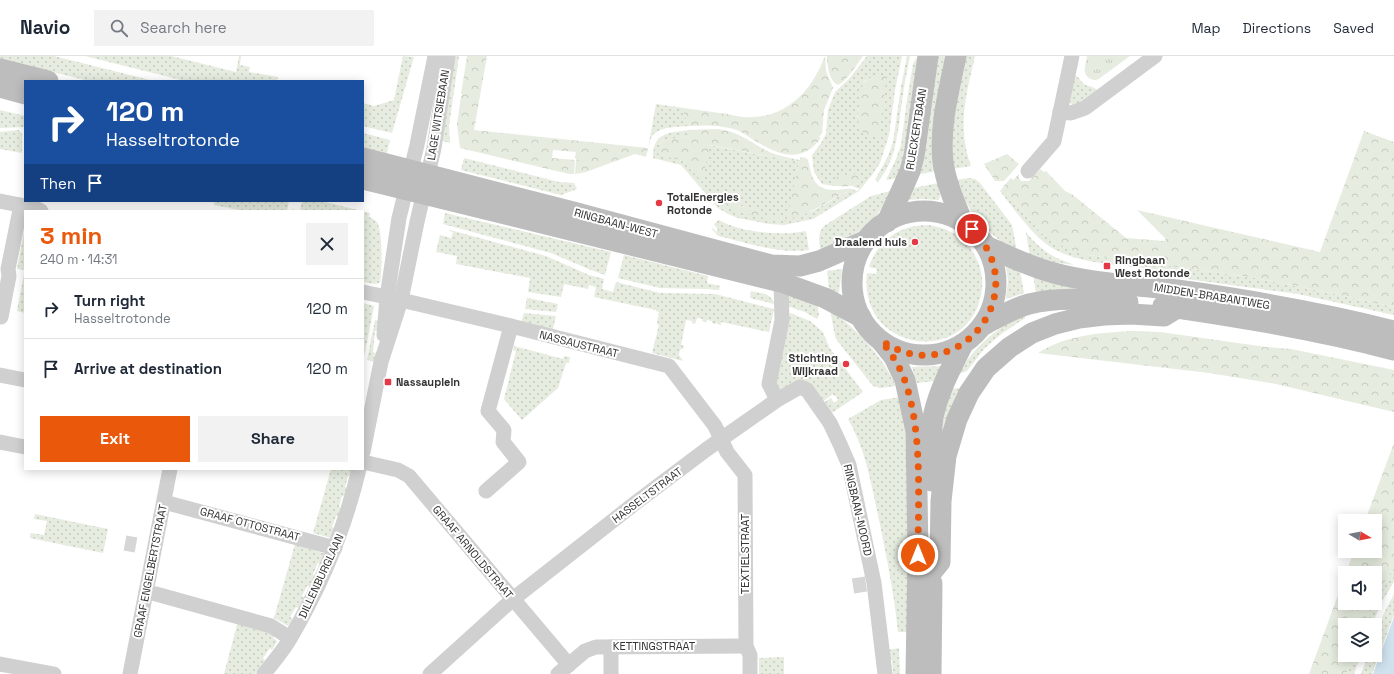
<!DOCTYPE html>
<meta charset="utf-8">
<style>
:root{--surface:#fff;--page:#f2f2f3;--text:#1f2937;--muted:#747a83;--line:#e0e1e3;--accent:#ea580c}
body{margin:0;font-family:"Space Grotesk",sans-serif;background:var(--page);color:var(--text);height:100vh;display:flex;flex-direction:column;font-size:15px;white-space:nowrap}
*{box-sizing:border-box;margin:0}
p{font-size:13px;color:var(--muted)}
.icon{flex:none;width:22px;height:22px;fill:none;stroke:currentColor;stroke-width:2;stroke-linecap:round;stroke-linejoin:round}
.map{position:relative;flex:1;overflow:hidden}
.sheet{position:absolute;left:24px;top:154px;width:340px;height:260px;display:flex;flex-direction:column;background:var(--surface);border-radius:0px;box-shadow:0 2px 10px #0003}
.sheet>*{flex:none}
.banner{position:absolute;left:24px;top:24px;width:340px;height:122px;border-radius:0px;box-shadow:0 2px 10px #0003;background:#1a4fa0;color:#fff;overflow:hidden}
.needle{width:26px;rotate:100deg}
.fabs{position:absolute;left:1338px;top:458px;display:grid;gap:8px}
.fabs a{display:grid;place-items:center;width:44px;height:44px;border-radius:0px;background:var(--surface);box-shadow:0 2px 10px #0003;font-size:20px}
.pin{position:absolute;display:grid;place-items:center;width:34px;height:34px;color:#fff;margin:-17px;border:2px solid #fff;border-radius:50%;box-shadow:0 1px 4px #0007}
.me{position:absolute;width:44px;margin:-22px;rotate:0deg;stroke-linejoin:round;filter:drop-shadow(0 0 3px #0008)}
.turn{display:flex;align-items:center;gap:14px;height:84px;padding:0 16px;font-size:18px}
.turn .icon{width:52px;height:52px;stroke-width:2.5}
.turn b{display:block;font-size:28px;line-height:34px}
.then{display:flex;align-items:center;height:38px;padding:0 16px;background:#0003;gap:8px;font-size:15px}
.round{display:grid;place-items:center;flex:none;width:42px;height:42px;border-radius:0px;background:var(--page)}
.head{display:flex;align-items:center;justify-content:space-between;height:68px;padding:0 16px}
h1{font-size:24px;font-weight:700;line-height:30px;color:var(--accent)}
.primary-button{display:flex;gap:8px;margin-top:auto;padding:8px 16px}
.primary-button a{flex:1;height:46px;border-radius:0px;background:var(--accent);color:#fff;font-size:16px;font-weight:700;line-height:46px;text-align:center}
.primary-button a+a{background:var(--page);color:var(--text)}
ul{padding:0;list-style:none}
li{display:flex;align-items:center;gap:12px;height:60px;padding:0 16px;border-top:1px solid var(--line)}
li div{flex:1}
li b{display:block;font-size:15px}
li em{font-style:normal}
header{display:flex;align-items:center;gap:24px;box-sizing:border-box;height:56px;padding:0 20px;background:var(--surface);border-bottom:1px solid var(--line)}
header strong{font-size:19px}
nav{display:flex;gap:22px;margin-inline-start:auto;font-size:14px}
.search{width:280px;height:36px;background:var(--page);display:flex;align-items:center;gap:10px;box-sizing:border-box;padding:0 14px;border-radius:0px;color:var(--muted);font-size:15px}
.map>svg:first-child{display:block}
.grass{fill:url(#grass-dots);fill-rule:evenodd}
.forest{fill:url(#forest-crowns)}
.park{fill:url(#park-tufts)}
.water{fill:#cfe2ee}
.lines{fill:none;stroke-linecap:round;stroke-linejoin:round}
.street-tunnel{stroke:#d6d6d6;stroke-width:15;stroke-dasharray:15 8;stroke-linecap:butt}
.street{stroke:#d0d0d0;stroke-width:15}
.secondary{stroke:#bdbdbd;stroke-width:21}
.route{stroke:#ea580c;stroke-width:7;stroke-dasharray:0 12.6}
.poi-dot{fill:#e63946;stroke:#fff;stroke-width:1.5}
.labels{text-anchor:middle;stroke-width:4;stroke-linejoin:round;paint-order:stroke}
.street-label{font-size:11px;fill:#333;stroke:#fff}
.poi-label{font-size:11px;font-weight:bold;fill:#333;stroke:#fff;text-anchor:start}
</style>
<header>
<strong>Navio</strong>
<div class="search"><svg class="icon" aria-label="search" viewBox="0 0 24 24"><circle cx="10" cy="10" r="6"/><path d="M15 15l6 6"/></svg>Search here</div>
<nav><a>Map</a><a>Directions</a><a>Saved</a></nav>
</header>
<div class="map">
<svg width="1394" height="618" viewBox="0 0 1394 618">
<defs>
<pattern id="grass-dots" width="8" height="8" patternUnits="userSpaceOnUse"><rect width="8" height="8" fill="#e6ecdf"/><path d="M2 2h.1M6 6h.1" fill="none" stroke="#c6cbc0" stroke-width="1.8" stroke-linecap="round"/></pattern>
<pattern id="forest-crowns" width="20" height="18" patternUnits="userSpaceOnUse"><rect width="20" height="18" fill="#e6ecdf"/><path d="M2 6a3 3 0 1 1 6 0M12 15a3 3 0 1 1 6 0" fill="none" stroke="#c6cbc0"/></pattern>
<pattern id="park-tufts" width="24" height="20" patternUnits="userSpaceOnUse"><rect width="24" height="20" fill="#e6ecdf"/><path d="M3 7l-1-3M5 7V3M7 7l1-3M15 17l-1-3M17 17v-4M19 17l1-3" fill="none" stroke="#c6cbc0"/></pattern>
</defs>
<rect width="100%" height="100%" fill="#fff"/>
<g class="grass">
<polygon points="0,0 54,0 154,25 89,25 0,3"/>
<polygon points="85,0 171,0 236,16 239,0 241,0 240,9 250,11 249,16 278,21 277,25 279,25 185,25"/>
<polygon points="403,0 414,1 392,77 363,70 363,47 374,50 394,44"/>
<polygon points="450,0 459,0 449,70 450,87 439,84"/>
<path d="M867,0H902L895,34L889,79L880,107L872,119L859,135L813,163L784,169L769,168L738,162L728,158L718,152L681,109L653,102C653,76 668,77 690,74V80L661,85L659,98L683,105L702,125L709,89L799,106L789,159L811,156L852,133L857,135L860,133L852,130L857,127L853,117C845,119 837,122 834,130L822,128L814,116L812,99L821,87L826,78L828,54L835,36L849,23ZM873,21L857,62L863,29L865,25Z"/>
<path d="M907,0H910C907,15 904,30 902,45C898,74 897,103 878,126L875,124L888,100L893,86L901,31Z"/>
<polygon points="920,0 912,56 899,122 886,124 896,103 901,89 907,44 913,8 916,3"/>
<polygon points="936,0 949,0 937,115 916,119"/>
<path d="M962,0H975C966,40 957,69 971,110L952,113L950,95Z"/>
<path d="M1074,19C1079,20 1080,25 1084,28C1089,31 1094,30 1098,35L1079,49H1072L1070,46Z"/>
<path d="M656,48L684,52V58L690,70C678,71 660,70 652,80C650,83 649,89 648,92Z"/>
<polygon points="0,54 25,60 25,71 0,72"/>
<polygon points="19,74 22,78 22,97 0,93 0,76"/>
<polygon points="363,77 390,84 386,101 363,94"/>
<polygon points="464,102 559,126 574,127 577,133 561,139 461,114"/>
<path d="M969,122L975,123L980,127L1012,169L1017,195C984,177 970,158 955,124Z"/>
<polygon points="938,127 940,140 939,144 921,143 907,144 914,132"/>
<path d="M1003,131L1041,177L1082,198L1250,221L1302,231L1394,251V259L1298,238L1142,217L1143,212C1107,207 1067,208 1039,182C1024,168 1012,150 1000,135Z"/>
<path d="M894,134C884,150 873,166 857,177C847,185 832,190 821,196C819,186 817,178 824,170L871,140Z"/>
<polygon points="215,145 289,145 287,155 244,155 214,149"/>
<path d="M302,145H321L370,157L369,161C372,162 375,164 377,166C383,176 382,216 380,227L374,228L363,226V155H291L292,153L300,155Z"/>
<polygon points="445,157 611,196 605,219 591,214 551,197 443,168"/>
<path d="M719,164C742,177 780,180 806,175L809,194C778,198 748,187 718,180L712,173L713,172L716,176L718,174L714,168Z"/>
<path d="M928,169C949,172 967,182 976,202C983,215 984,229 980,243C963,310 858,295 867,217L876,218L877,213L869,211C878,184 900,169 928,169Z"/>
<polygon points="25,171 25,214 17,213"/>
<polygon points="450,174 546,200 589,219 604,223 602,233 613,236 616,226 660,237 715,238 774,253 769,276 721,266 721,269 717,268 717,265 716,268 712,267 712,265 707,264 706,266 702,265 703,263 697,262 695,268 692,267 692,265 686,264 681,289 684,290 683,293 680,293 679,299 683,305 652,297 659,269 657,268 659,256 656,255 656,254 594,241 596,231 589,229 588,233 564,228 561,241 528,236 530,222 456,208 457,200 436,196 440,179 451,182 453,176 449,175"/>
<path d="M1026,176C1035,188 1046,197 1059,203C1064,205 1070,207 1074,209L1043,205L1030,201Z"/>
<polygon points="624,199 708,220 707,227 720,230 719,234 707,233 660,232 618,222"/>
<polygon points="1006,208 1020,215 1024,237 1006,243 1008,225"/>
<polygon points="842,213 839,236 837,238 829,234 827,215"/>
<polygon points="24,218 25,218 25,257 17,255"/>
<polygon points="1033,218 1076,230 1076,235 1036,237"/>
<path d="M751,235C760,237 772,237 774,248L750,242Z"/>
<polygon points="784,239 801,241 817,247 819,260 817,263 805,256 787,250"/>
<polygon points="527,242 558,248 556,256 525,253"/>
<polygon points="363,247 374,250 363,306"/>
<path d="M830,253C857,274 881,298 896,330L880,332L873,330L836,283L834,275Z"/>
<polygon points="524,257 556,260 552,277 521,267"/>
<polygon points="790,257 810,265 823,276 829,291 863,336 829,359 822,348 831,342 834,347 838,344 836,340 834,340 833,338 821,347 813,335 781,336 773,322"/>
<path d="M1025,258V262L1000,279L984,293L967,315L957,319C976,289 994,274 1025,258Z"/>
<polygon points="375,264 380,265 379,275 375,275 373,296 376,297 374,306 367,304"/>
<polygon points="514,290 563,303 564,300 570,301 569,307 566,307 558,332 522,364 504,343 516,295 513,294"/>
<polygon points="943,310 935,325 917,327 912,311"/>
<polygon points="960,332 938,388 950,333"/>
<path d="M900,341L905,357L910,576H898C894,536 886,498 878,459C871,426 865,392 848,363L881,344Z"/>
<polygon points="331,413 353,413 351,420 348,420 345,431 348,432 346,441 342,440 339,451 342,453 339,461 336,460 332,471 335,473 331,482 313,477"/>
<polygon points="35,458 108,473 103,497 30,482 31,477 44,479 47,465 34,463"/>
<polygon points="295,488 326,498 321,509 318,507 313,518 316,520 311,531 307,530 302,540 305,542 299,553 296,551 290,561 293,563 288,570 274,562"/>
<polygon points="1394,512 1394,526 1381,547 1372,569 1364,569 1372,547 1375,547 1375,540"/>
<polygon points="1394,538 1394,559 1372,618 1361,618 1368,599 1375,599 1375,580 1383,559"/>
<polygon points="238,565 275,579 273,582 277,585 272,594 270,592 263,602 265,604 255,618 224,618"/>
<polygon points="899,592 900,618 893,618 892,604 889,604 887,594"/>
<polygon points="1353,599 1361,599 1354,618 1346,618"/>
<polygon points="784,601 784,618 759,618 759,602"/>
</g>
<g class="forest">
<polygon points="467,0 487,0 474,74 648,92 646,101 635,98 586,116 575,118 576,104 578,103 575,102 576,96 553,94 552,102 575,104 574,118 569,118 460,92 457,68 461,40 462,40 462,38 461,38"/>
<path d="M825,0L826,15L833,32L824,54L822,77L819,81L821,82C796,116 765,90 739,75C724,69 705,69 690,70L684,58V52C698,54 712,56 727,58C736,60 745,62 754,61C790,59 813,32 825,0Z"/>
<path d="M827,0H863C857,8 847,25 838,29C829,25 827,9 827,0Z"/>
<path d="M887,18L879,80C856,82 857,65 859,48C860,41 860,32 864,27C869,21 880,20 887,18Z"/>
<path d="M715,73C738,74 749,86 769,96C779,100 789,102 800,104V101L806,102L808,104C812,122 814,134 835,134C841,134 846,132 852,133L793,165L795,159H788L799,106L710,89L702,126L683,105L658,98L661,85L690,80V74Z"/>
<polygon points="1364,75 1394,86 1394,251 1302,231 1250,221 1082,198 1060,189 1041,177 1003,131 1011,122 1013,124 1019,118 1019,122 1021,125 1029,125 1040,113 1044,116 1046,115 1065,135 1073,139 1126,182 1164,185 1166,183 1137,154 1320,196"/>
<polygon points="1007,98 1019,108 1004,125 995,125 984,108"/>
<path d="M853,117L860,121V123C854,133 845,130 834,130L836,122L840,118L845,119Z"/>
<path d="M719,146L761,153L760,158L788,163L787,165C764,163 740,157 718,148Z"/>
<path d="M1131,275L1160,276L1266,291L1291,293L1394,314V356L1276,328L1209,317L1038,297C1066,279 1099,277 1131,275Z"/>
<polygon points="1394,387 1394,512 1375,540 1375,517 1346,517 1354,495 1375,495 1375,465 1365,465"/>
<polygon points="1345,520 1345,547 1372,547 1364,569 1345,569 1345,599 1353,599 1346,618 1309,618"/>
</g>
<path class="park" d="M1087,0H1130L1100,22C1097,24 1094,25 1091,23C1081,19 1086,8 1087,0Z"/>
<polygon class="water" points="1394,561 1394,618 1373,618"/>
<g class="lines">
<g class="street-tunnel">
<polyline points="125,487 136,489"/>
<polyline points="853,530 866,528"/>
</g>
<g class="street">
<polyline points="1060,56 1071,57 1085,52 1155,0"/>
<polyline points="1028,115 1054,85 1072,0"/>
<polyline points="0,145 35,152 41,155"/>
<polyline points="363,236 401,244 511,270 669,310 715,370 727,396 745,419 746,590 750,599 750,618"/>
<polyline points="1,261 9,220 8,213 21,149"/>
<polyline points="384,279 387,241 399,162 417,89 435,0"/>
<polyline points="0,319 25,324"/>
<polyline points="777,344 769,328 782,264 781,226"/>
<polyline points="0,386 25,391"/>
<polyline points="363,396 381,306 401,244 417,166 434,92 448,0"/>
<polyline points="363,406 398,414 409,420 569,609"/>
<polyline points="486,435 519,406 503,386 504,374 488,355 511,270"/>
<polyline points="164,446 335,492"/>
<polyline points="146,536 156,538 271,570 290,582"/>
<polyline points="611,591 611,618"/>
<polyline points="0,608 54,618"/>
<polyline points="130,618 170,413"/>
<path d="M264,618C273,606 284,594 291,581C322,528 345,472 359,413"/>
<polyline points="430,618 513,543 634,448 707,393 777,344 800,331 807,334 830,367 839,386 849,409 874,527 885,618"/>
<polyline points="558,618 585,595 596,591 746,590"/>
</g>
<g class="secondary">
<path d="M956,0C949,34 939,71 943,106C946,127 955,147 963,167"/>
<polyline points="0,13 48,25"/>
<polyline points="0,31 25,38"/>
<polyline points="363,102 573,156 771,209 800,210 819,205 867,184"/>
<polyline points="363,123 781,226 825,242 861,261"/>
<circle cx="924" cy="227" r="72"/>
<polyline points="887,166 904,129 910,115 914,100 928,0"/>
<path d="M986,190C1008,200 1030,211 1054,217C1098,229 1146,229 1192,236C1260,246 1328,258 1394,275"/>
<path d="M1163,250C1241,261 1318,274 1394,294"/>
<path d="M982,270C997,262 1013,252 1029,248C1061,240 1095,244 1128,246"/>
<polyline points="882,286 894,301 905,324 916,375 918,499 916,618"/>
<path d="M932,425C932,404 929,377 934,357C940,332 952,310 963,288"/>
<polyline points="932,516 940,506 941,445 946,400 957,363 969,337 986,312 1010,291 1032,277 1055,268 1079,262 1104,259 1131,258 1164,260 1177,252"/>
<polyline points="931,618 932,527"/>
</g>
</g>
<g class="lines">
<path class="route" d="M918,499C918,444 923,377 905,325C900,310 891,298 882,285C956,336 1037,238 972,173"/>
</g>
<g class="poi-dot">
<circle cx="659" cy="147" r="4"/>
<circle cx="915" cy="186" r="4"/>
<rect x="1103" y="206" width="8" height="8" rx="2"/>
<circle cx="846" cy="308" r="4"/>
<rect x="384" y="322" width="8" height="8" rx="2"/>
</g>
<g class="labels">
<g class="street-label">
<text transform="translate(438 59) rotate(-81)" y="4">LAGE WITSIEBAAN</text>
<text transform="translate(916 73) rotate(-81)" y="4">RUECKERTBAAN</text>
<text transform="translate(616 167) rotate(15)" y="4">RINGBAAN-WEST</text>
<text transform="translate(1212 240) rotate(9)" y="4">MIDDEN-BRABANTWEG</text>
<text transform="translate(579 288) rotate(14)" y="4">NASSAUSTRAAT</text>
<text transform="translate(647 439) rotate(-37)" y="4">HASSELTSTRAAT</text>
<text transform="translate(858 454) rotate(77)" y="4">RINGBAAN-NOORD</text>
<text transform="translate(250 468) rotate(15)" y="4">GRAAF OTTOSTRAAT</text>
<text transform="translate(473 496) rotate(50)" y="4">GRAAF ARNOLDSTRAAT</text>
<text transform="translate(745 498) rotate(-90)" y="4">TEXTIELSTRAAT</text>
<text transform="translate(150 515) rotate(-79)" y="4">GRAAF ENGELBERTSTRAAT</text>
<text transform="translate(321 520) rotate(-65)" y="4">DILLENBURGLAAN</text>
<text x="654" y="594">KETTINGSTRAAT</text>
</g>
<g class="poi-label">
<text x="667" y="145">TotalEnergies<tspan x="667" dy="13">Rotonde</tspan></text>
<text x="907" y="190" text-anchor="end">Draaiend huis</text>
<text x="1115" y="208">Ringbaan<tspan x="1115" dy="13">West Rotonde</tspan></text>
<text x="838" y="306" text-anchor="end">Stichting<tspan x="838" dy="13">Wijkraad</tspan></text>
<text x="396" y="330">Nassauplein</text>
</g>
</g>
</svg>
<div class="fabs">
<a><svg class="needle" viewBox="-14 -14 28 28"><path d="M0-13l5 13h-10z" fill="#e53935"/><path d="M0 13l5-13h-10z" fill="#747a83"/></svg></a>
<a><svg class="icon" aria-label="sound" viewBox="0 0 24 24"><path d="M4 9h4l5-4v14l-5-4H4zM17 9q2 3 0 6"/></svg></a>
<a><svg class="icon" aria-label="layers" viewBox="0 0 24 24"><path d="M12 4l9 5-9 5-9-5zM3 14l9 5 9-5"/></svg></a>
</div>
<div class="pin" style="left:972px;top:173px;background:#d93025"><svg class="icon" aria-label="arrive" viewBox="0 0 24 24"><path d="M6 21V4h12l-3 4 3 4H6"/></svg></div>
<svg class="me" style="left:918px;top:499px" viewBox="-20 -20 40 40"><circle r="17" fill="#ea580c" stroke="#fff" stroke-width="3"/><path d="M0-11L8 9 0 5-8 9z" fill="#fff"/></svg>
<div class="banner">
<div class="turn"><svg class="icon" aria-label="right" viewBox="0 0 24 24"><path d="M7 20v-9h11M14 6l5 5-5 5"/></svg><div><b>120 m</b>Hasseltrotonde</div></div>
<div class="then">Then<svg class="icon" aria-label="arrive" viewBox="0 0 24 24"><path d="M6 21V4h12l-3 4 3 4H6"/></svg></div>
</div>
<section class="sheet">
<div class="head"><div><h1>3 min</h1><p>240 m · 14:31</p></div><a class="round"><svg class="icon" aria-label="close" viewBox="0 0 24 24"><path d="M6 6l12 12M18 6L6 18"/></svg></a></div>
<ul>
<li><svg class="icon" aria-label="right" viewBox="0 0 24 24"><path d="M7 20v-9h11M14 6l5 5-5 5"/></svg><div><b>Turn right</b><p>Hasseltrotonde</p></div><em>120 m</em></li>
<li><svg class="icon" aria-label="arrive" viewBox="0 0 24 24"><path d="M6 21V4h12l-3 4 3 4H6"/></svg><div><b>Arrive at destination</b></div><em>120 m</em></li>
</ul>
<div class="primary-button"><a>Exit</a><a>Share</a></div>
</section>
</div>
